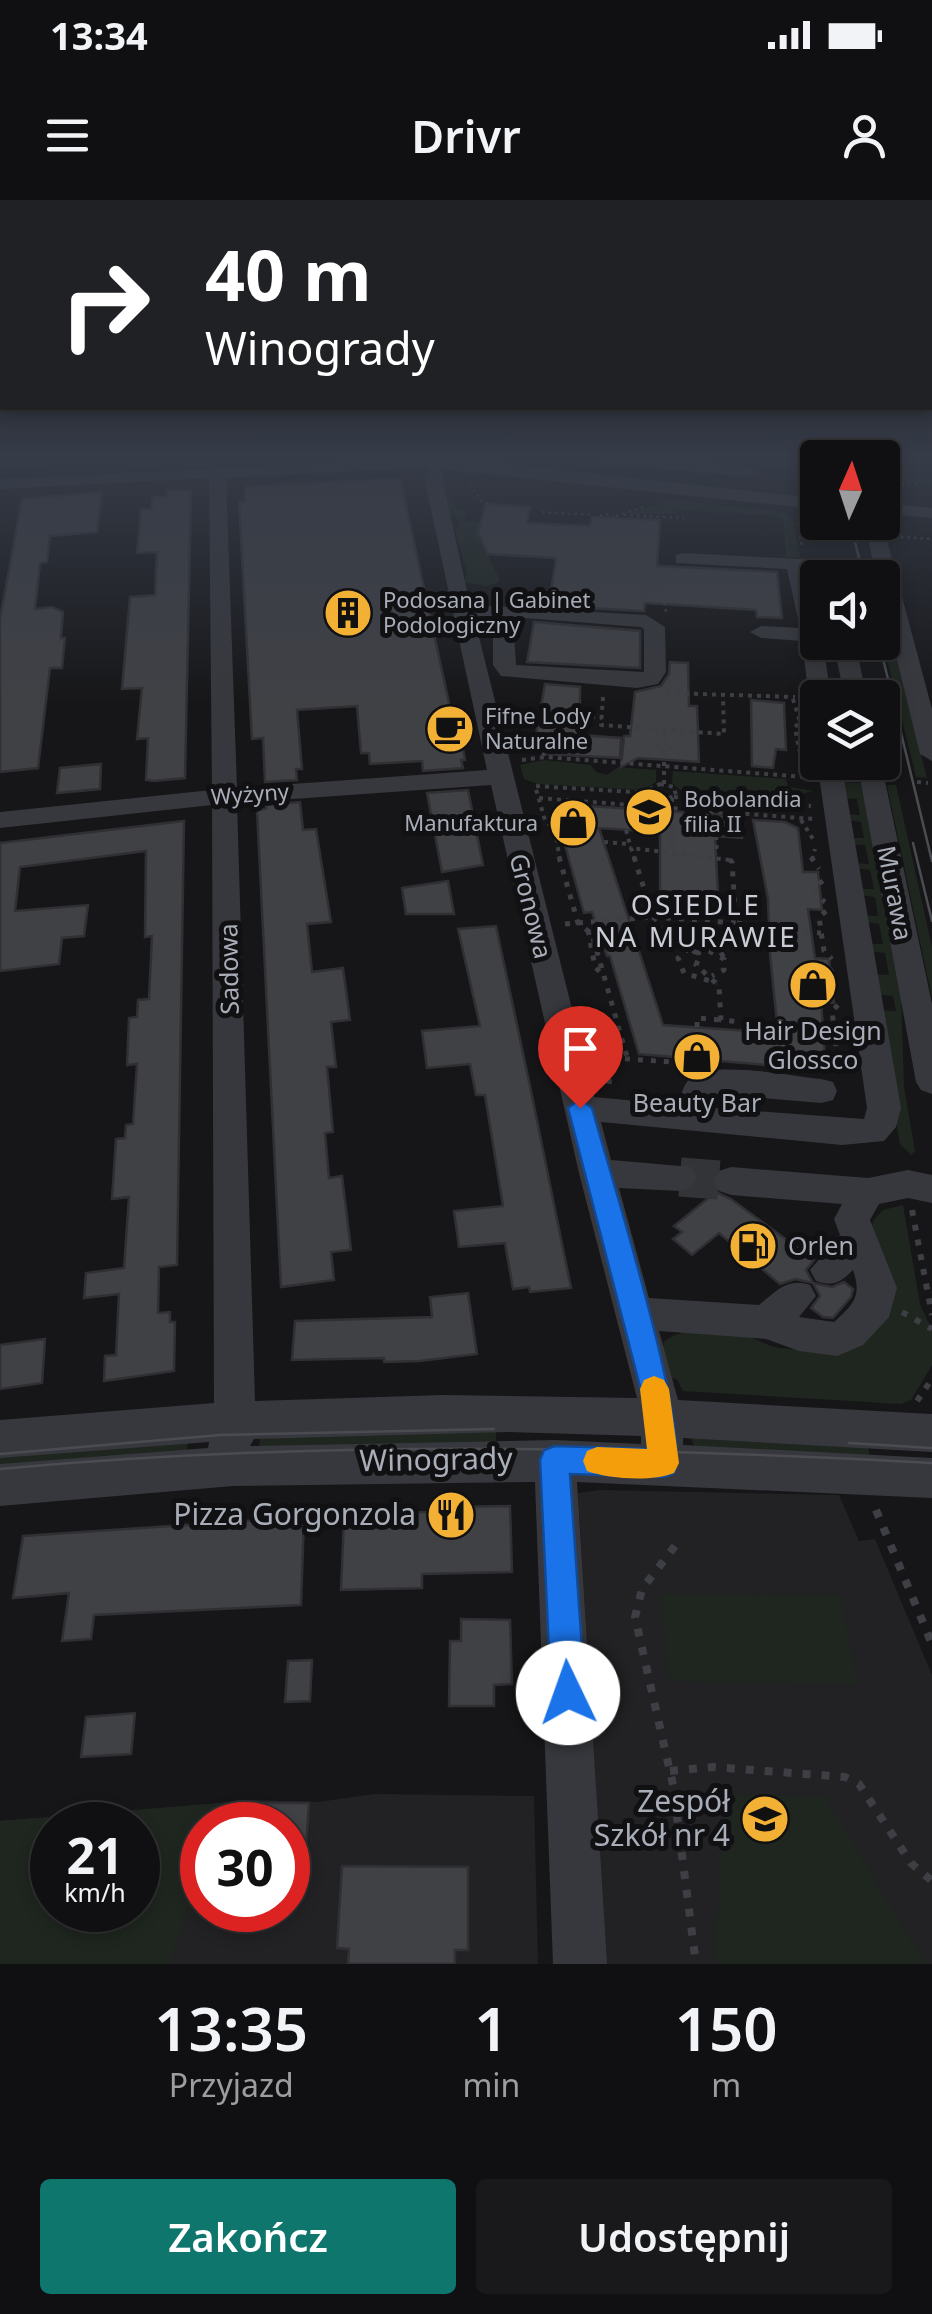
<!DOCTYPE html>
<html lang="pl">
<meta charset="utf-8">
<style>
:root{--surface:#101012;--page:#19191b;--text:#f1f3f6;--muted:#9c9d9f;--line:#303032;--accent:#0f766e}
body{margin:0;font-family:"Noto Sans",sans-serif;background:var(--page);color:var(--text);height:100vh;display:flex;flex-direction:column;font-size:38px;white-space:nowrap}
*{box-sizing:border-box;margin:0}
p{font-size:32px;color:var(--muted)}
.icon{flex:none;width:55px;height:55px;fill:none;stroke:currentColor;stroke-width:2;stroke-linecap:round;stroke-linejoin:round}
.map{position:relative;height:1764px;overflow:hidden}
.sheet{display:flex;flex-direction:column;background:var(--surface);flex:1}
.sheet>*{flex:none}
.guide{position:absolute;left:0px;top:0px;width:932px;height:210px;box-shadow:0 5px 15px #0003,0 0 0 2px var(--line);background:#202124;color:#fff;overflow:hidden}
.needle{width:65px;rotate:3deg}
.tools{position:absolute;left:800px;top:240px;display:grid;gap:20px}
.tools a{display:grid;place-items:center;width:100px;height:100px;border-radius:10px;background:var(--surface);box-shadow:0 5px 15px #0003,0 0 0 2px var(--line);font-size:50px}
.speed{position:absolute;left:30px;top:1602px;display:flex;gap:20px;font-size:50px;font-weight:700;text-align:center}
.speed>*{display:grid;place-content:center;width:130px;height:130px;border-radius:50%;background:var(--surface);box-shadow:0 5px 15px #0003,0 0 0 2px var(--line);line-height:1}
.speed small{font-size:25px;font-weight:400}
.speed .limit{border:15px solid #d22;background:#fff;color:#111}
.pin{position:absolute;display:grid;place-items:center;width:85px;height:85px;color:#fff;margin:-102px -42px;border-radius:50% 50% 50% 0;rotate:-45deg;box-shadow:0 0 10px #0007}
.pin .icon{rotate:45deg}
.me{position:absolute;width:110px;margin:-55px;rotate:357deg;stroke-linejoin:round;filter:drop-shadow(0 0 8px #0008)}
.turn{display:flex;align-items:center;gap:35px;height:210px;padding:0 40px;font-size:45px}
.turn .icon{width:130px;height:130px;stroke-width:2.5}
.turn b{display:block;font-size:70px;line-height:85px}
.eta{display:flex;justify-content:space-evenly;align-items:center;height:170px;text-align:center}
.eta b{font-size:60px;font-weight:600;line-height:70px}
.button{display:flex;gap:20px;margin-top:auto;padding:20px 40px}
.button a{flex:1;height:115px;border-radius:10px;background:var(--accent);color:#fff;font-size:40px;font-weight:600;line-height:115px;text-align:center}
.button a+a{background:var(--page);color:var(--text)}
.status{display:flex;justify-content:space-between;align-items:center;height:70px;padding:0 50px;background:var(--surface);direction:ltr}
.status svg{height:28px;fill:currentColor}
header{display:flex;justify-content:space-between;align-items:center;height:130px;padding:0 40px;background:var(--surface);font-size:45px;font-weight:600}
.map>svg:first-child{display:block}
.built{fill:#222225;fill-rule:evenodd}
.green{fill:#1e261f;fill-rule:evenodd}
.building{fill:#404145;stroke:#303034;stroke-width:2.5}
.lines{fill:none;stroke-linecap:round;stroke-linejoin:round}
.minor-tunnel{stroke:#333438;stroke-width:39;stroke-dasharray:39 19;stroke-linecap:butt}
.path-far4{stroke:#3d3f44;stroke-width:2.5;stroke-dasharray:2.5 4;stroke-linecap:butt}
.path-far3{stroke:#3d3f44;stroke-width:4;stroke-dasharray:4 5;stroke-linecap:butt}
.path-far2{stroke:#3d3f44;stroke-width:5;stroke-dasharray:5 8;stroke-linecap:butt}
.path-far1{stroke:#3d3f44;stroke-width:6;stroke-dasharray:6 9;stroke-linecap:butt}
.path{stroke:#3d3f44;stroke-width:8;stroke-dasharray:8 11;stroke-linecap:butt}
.minor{fill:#37383d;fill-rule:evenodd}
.tram{stroke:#4a4c52;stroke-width:2.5}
.route{fill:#1a73e8;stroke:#114b97;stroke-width:2.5}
.slow{fill:#f59e0b}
.labels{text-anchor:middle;stroke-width:10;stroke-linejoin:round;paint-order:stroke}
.far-poi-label{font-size:22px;fill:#a8adb8;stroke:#111113;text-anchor:start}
.far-street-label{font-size:22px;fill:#a8adb8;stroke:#111113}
.street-label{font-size:25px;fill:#a8adb8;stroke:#111113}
.poi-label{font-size:25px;fill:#a8adb8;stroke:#111113}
.neighbourhood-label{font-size:28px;letter-spacing:2.5px;fill:#c9ccd4;stroke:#111113}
.near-street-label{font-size:30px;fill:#a8adb8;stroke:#111113}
.near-poi-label{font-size:30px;fill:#a8adb8;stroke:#111113;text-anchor:end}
</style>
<div class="status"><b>13:34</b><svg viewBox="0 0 49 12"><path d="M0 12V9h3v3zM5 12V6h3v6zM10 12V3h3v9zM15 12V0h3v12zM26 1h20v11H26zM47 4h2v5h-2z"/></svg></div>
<header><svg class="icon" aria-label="menu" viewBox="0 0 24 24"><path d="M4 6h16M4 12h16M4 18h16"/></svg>Drivr<svg class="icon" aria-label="person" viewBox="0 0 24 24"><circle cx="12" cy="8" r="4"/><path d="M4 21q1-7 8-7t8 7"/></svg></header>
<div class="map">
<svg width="932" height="1764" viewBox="0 0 932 1764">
<rect width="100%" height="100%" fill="#161618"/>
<g class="built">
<polygon points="600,1290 839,1295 859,1341 875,1339 932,1475 932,1764 606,1764 578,1293"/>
<path d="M374,1594L534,1596L538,1764H0V1621L255,1600L318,1602ZM52,1625H138V1710H52ZM202,1625H288V1710H202Z"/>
</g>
<g class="green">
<polygon points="276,258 333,258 58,276 49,271"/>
<polygon points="883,258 932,258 932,284 892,281 889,273 883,273"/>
<polygon points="448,296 457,310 467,310 464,321 481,322 478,333 499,379 497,383 486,386 463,382 467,374 455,329 459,326 456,315 446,315"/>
<polygon points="671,300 785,312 793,319 800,358 773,355 786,355 783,319 770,315 678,310 677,314 627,314"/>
<polygon points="882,404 927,578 916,577 883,442"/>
<polygon points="544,560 591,565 596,572 607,575 618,567 656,570 656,582 643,590 538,584 524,579 520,565"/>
<polygon points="673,571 786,579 788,587 814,591 795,595 795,600 684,593 672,583"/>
<polygon points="839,582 861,583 901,796 904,887 915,951 911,955 900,944 877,810 896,811 893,796 874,794 871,774 889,775 885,753 867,751 866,744 883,744 879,724 862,722 861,715 878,716 875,697 858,695 857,689 874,689 870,670 854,668 853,663 869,664 865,645 850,644 848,638 864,638 861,622 846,620 844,614 860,615 857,599 842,598"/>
<polygon points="887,585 896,585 932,747 932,798"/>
<path d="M903,1005L920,1104L932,1130V1165L911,1200L901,1204L683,1191L677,1179L669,1178L662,1150L664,1142C681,1125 726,1132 749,1137C759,1140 768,1146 779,1148C803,1151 828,1151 850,1144L873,1021L883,1010Z"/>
<polygon points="496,1225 496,1247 259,1246 260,1238"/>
<polygon points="691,1238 867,1241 871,1263 697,1252"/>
<polygon points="188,1241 187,1250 0,1273 0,1250"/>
<polygon points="661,1394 840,1396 857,1484 670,1481"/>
<polygon points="724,1594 825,1597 925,1764 715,1764"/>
<path d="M250,1601L248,1625H202V1708L186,1710L170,1764H0V1621ZM52,1625H138V1710H52Z"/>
</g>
<g class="building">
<polygon points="400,278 454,526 459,526 465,560 461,560 463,568 423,571 422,561 370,564 369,553 361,553 357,506 297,510 302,569 296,569 297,580 265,582 263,538 252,539 239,302 245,302 245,287"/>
<polygon points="191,290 185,578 154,581 146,580 148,538 137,539 142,488 122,489 130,397 155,395 157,352 137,353 141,309 151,309 153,297 167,297 167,291"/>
<polygon points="102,292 97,332 50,336 47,362 40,363 35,409 52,407 63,412 61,438 65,438 62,468 50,468 38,568 0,572 0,419 22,299"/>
<polygon points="486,304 530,307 527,323 590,326 592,317 660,320 657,366 777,372 782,418 757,417 756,410 645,403 644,411 549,406 556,358 488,354 478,333"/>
<polygon points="534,422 640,431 640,468 527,462"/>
<polygon points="670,462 688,463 689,506 697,506 699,562 638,558 621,567 624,536 630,536 635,492 661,486 669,474"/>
<polygon points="545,484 580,487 580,535 621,538 620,558 547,554 549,541 536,535"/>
<polygon points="751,500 784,503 786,550 776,549 773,568 752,566"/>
<polygon points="101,564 100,589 57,593 60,568"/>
<polygon points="468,590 483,665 442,672 427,593"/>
<polygon points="300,602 303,630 316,629 331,722 307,724 312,772 343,768 350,820 331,822 336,867 327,867 333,932 325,933 329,978 342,976 351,1050 331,1052 334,1080 281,1087 257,610 266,609 266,605"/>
<polygon points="572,605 741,616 742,638 715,636 718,694 660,691 660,632 599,628 663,825 778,833 770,754 768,699 753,620 785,622 798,628 803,672 818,672 822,710 808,709 815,758 829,759 834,803 821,802 826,870 639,854 610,756 607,756 592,712 584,713 563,638 565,625 570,625"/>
<polygon points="184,621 177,1065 159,1067 158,1113 170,1112 170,1122 175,1122 174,1171 104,1181 105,1156 116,1155 119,1094 84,1098 86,1073 124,1068 129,997 112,999 116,939 125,938 126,925 133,924 137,864 127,865 129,818 137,817 138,800 149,799 152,736 145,737 146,651 20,667 15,711 88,705 84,736 62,738 59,764 0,771 0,643"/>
<polygon points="448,681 454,714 406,714 402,688"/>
<polygon points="496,726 531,891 571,1088 530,1092 529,1087 513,1089 505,1043 459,1047 454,1011 503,1006 485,895 476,895 470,864 427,868 422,831 480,826 458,729"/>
<polygon points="716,992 731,999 814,1060 806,1070 813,1083 795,1079 780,1084 719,1033 692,1055 673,1039 682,1032 674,1026"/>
<polygon points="844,1082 853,1089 851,1097 833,1118 823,1117 811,1108 820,1096 813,1083 832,1087"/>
<polygon points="468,1093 477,1154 420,1161 384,1162 384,1158 292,1160 295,1121 432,1117 430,1097"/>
<polygon points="45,1139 42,1183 0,1189 0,1145"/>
<polygon points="510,1306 512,1372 422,1374 422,1388 341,1390 344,1319 368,1319 368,1313 426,1312 441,1307"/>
<polygon points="304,1317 301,1405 94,1415 91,1439 62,1441 69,1393 13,1398 23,1336"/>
<polygon points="461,1419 510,1420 512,1484 494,1485 494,1506 449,1506 450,1441 461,1441"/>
<polygon points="312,1460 310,1501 285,1502 288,1461"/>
<polygon points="135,1513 131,1554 81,1557 86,1517"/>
<polygon points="256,1603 309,1603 304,1671 288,1670 288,1625 254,1625"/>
<polygon points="342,1666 468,1667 468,1750 455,1750 455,1764 348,1764 349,1749 337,1748"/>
</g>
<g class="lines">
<polyline class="minor-tunnel" points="680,977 731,981"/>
<g class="path-far4">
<polyline points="882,283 932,285"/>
<polyline points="470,284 480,300 491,305"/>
<polyline points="542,312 594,315"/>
<polygon points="606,314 619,320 605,325 592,319"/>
<polyline points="624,315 684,318"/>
<polyline points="616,316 646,306"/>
<polyline points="798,323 802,347"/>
<polyline points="827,327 851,328"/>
<polyline points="901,337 932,339"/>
<polyline points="604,342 605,325"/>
<polyline points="603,368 599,395 646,398 647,387 662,388 664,367"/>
<polyline points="662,390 666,412"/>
</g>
<g class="path-far3">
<polyline points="667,493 795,497"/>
<polyline points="603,497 601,525 724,534 723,496"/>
<polyline points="793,499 800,522 795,527 799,550 806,554"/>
<polyline points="582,516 602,518"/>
<polyline points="516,536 536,538 545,557"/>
<polyline points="664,553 658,545 665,543"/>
<polyline points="522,560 545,557 805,577"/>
<polyline points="917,582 928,583"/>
<polygon points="660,584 674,587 676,596 665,599 652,595 650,589"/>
<polyline points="664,584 664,553 671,545 665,543 665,530"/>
<polyline points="674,597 811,606"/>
<polyline points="539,598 814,619"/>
<polyline points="672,598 672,650"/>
<polyline points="801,620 813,639"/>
<polyline points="555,630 563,621 567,600"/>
<polyline points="626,630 630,645"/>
<polyline points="716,636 717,654"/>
<polyline points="604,642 629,644"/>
<polyline points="560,660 555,630 545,620 535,586 650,593"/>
<polyline points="635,660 631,648 730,660"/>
<polyline points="812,660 815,649"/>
</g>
<g class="path-far2">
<polyline points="559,657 578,723 592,734 627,857"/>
<polyline points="634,657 653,717"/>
<polyline points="811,657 819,669"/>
<polyline points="823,681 815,686 817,696 825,702"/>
<polyline points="826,711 819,717 824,751 832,759"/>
<polyline points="653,717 736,723 732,662 727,657"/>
<polyline points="653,717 696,753 699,758 696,765 719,786 721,820 755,823 756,832"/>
<polyline points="737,723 765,729"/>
<polyline points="565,724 653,717"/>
<polyline points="588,730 595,767 601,773"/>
<polyline points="804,732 821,733"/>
<polyline points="689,748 678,758 684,773 717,783"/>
<polyline points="696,753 709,751 724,759 724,770 712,776"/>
<polyline points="720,756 768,729"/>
<polyline points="833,769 827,774 828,784 836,791"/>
<polyline points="838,805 832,811 839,871"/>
<polyline points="697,827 697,818 721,820"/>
<polyline points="599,857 687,863"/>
<polyline points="609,884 612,857"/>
</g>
<g class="path-far1">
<polyline points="912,1010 932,1115"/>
<polyline points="902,1112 932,1129"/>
<polyline points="917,1201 932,1179"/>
</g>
<g class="path">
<polyline points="876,1310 932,1444"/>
<polyline points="675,1346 642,1389 635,1417 673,1585 696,1764"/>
<polyline points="670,1571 713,1567 845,1577 859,1584 911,1663 932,1681"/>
</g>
<g class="minor">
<path d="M450,258L805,297L796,258H812L818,278V319L812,318L808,308L445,270L442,277L470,405L646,415L665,427L666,472L658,484L637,488L501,476L493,465V417H474L594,897L680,905C681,894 683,883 693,876C717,861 792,876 821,879L833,882L837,891L833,900L821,903L716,894L714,908L864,919L867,908L817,562H841L901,908L896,927L884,941L842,945L601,922L611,960L692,967L697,977L692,987L680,991L619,988L649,1098L759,1105C776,1091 788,1077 810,1085L816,1096L799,1117L834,1122C854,1104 862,1096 853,1070C840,1083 833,1087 816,1081L810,1070L840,1035L834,1019L842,1004L731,995L719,991L713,981L719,971L731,967L868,978L908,970L932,975V1003L908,998L879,1004L870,1020L897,1088L889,1117L863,1145L837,1156L799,1151L766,1139L659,1131L678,1200L932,1214V1252L683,1238V1245L932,1258V1298L577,1282L607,1764H553L535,1282L233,1286L0,1306V1264L208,1248L209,1242L0,1258V1220L214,1203L212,605L0,628V612L212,590L209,278L0,289V279ZM412,268L428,269L424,277L487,570L237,588L226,278ZM513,417L641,427L644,429V472L516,465ZM491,585L579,973L637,1198L444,1195L255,1201L237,603ZM508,1232L641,1236V1244L555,1240L250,1246L254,1239Z"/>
<polygon points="597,258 652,258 749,267 758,272 749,277 605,263"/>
<polygon points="882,303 932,308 932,318 882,313"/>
<polygon points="864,322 882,322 932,509 932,561 920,554 882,399 882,378 877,378"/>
<polygon points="683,353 837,361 837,369 807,370 818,416 818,442 823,442 831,498 818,498 818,504 809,498 802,441 761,438 750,432 761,426 800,428 787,369 676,363 676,355"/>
<polygon points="833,442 855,442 867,498 845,498"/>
<polygon points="857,562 881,562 932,804 932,894 921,890 916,882"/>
</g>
<g class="tram">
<polyline points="850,322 864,378"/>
<polyline points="879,442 932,661"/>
<polyline points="913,643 932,721"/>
<polyline points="849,1243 932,1248"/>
<polyline points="0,1254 220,1235 494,1229"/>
<path d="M0,1269C311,1240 620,1246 932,1263"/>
</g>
</g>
<linearGradient id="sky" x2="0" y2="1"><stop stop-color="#0c0c0d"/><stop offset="0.51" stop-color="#363c48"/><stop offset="1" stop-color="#363c48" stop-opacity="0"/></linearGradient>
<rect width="932" height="505" fill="url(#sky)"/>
<path class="route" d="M580,899L592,908C608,967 692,1232 674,1273L664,1277L570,1274L585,1493L580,1505L568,1510L556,1505L551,1493L540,1260L544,1250L555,1246L648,1249L645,1206L568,908Z"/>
<path class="slow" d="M654,1176L664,1180L669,1189L679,1263L674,1273C652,1282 609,1279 587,1271L583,1261L587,1251L597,1247L647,1249L640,1189L644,1180Z"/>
<defs>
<g id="building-disc" transform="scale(2.5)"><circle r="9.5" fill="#f2b134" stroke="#111113"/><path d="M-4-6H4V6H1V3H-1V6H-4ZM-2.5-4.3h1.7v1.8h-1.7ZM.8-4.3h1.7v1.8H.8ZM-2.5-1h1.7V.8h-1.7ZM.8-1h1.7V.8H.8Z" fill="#111"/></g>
<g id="cafe-disc" transform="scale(2.5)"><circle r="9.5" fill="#f2b134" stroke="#111113"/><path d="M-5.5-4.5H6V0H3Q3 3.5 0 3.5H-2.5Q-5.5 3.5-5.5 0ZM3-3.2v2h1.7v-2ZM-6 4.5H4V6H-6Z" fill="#111"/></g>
<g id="school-disc" transform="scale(2.5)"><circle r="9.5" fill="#f2b134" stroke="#111113"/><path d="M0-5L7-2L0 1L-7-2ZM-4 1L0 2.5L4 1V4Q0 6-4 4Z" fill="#111"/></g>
<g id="shop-disc" transform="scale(2.5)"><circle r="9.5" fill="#f2b134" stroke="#111113"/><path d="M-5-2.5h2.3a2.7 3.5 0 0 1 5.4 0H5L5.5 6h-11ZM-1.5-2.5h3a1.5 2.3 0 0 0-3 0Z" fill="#111"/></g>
<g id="fuel-disc" transform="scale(2.5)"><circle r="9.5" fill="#f2b134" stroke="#111113"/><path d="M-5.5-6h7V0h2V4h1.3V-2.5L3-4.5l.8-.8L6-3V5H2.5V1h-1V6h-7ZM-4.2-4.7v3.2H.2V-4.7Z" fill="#111"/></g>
<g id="restaurant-disc" transform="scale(2.5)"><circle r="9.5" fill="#f2b134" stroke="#111113"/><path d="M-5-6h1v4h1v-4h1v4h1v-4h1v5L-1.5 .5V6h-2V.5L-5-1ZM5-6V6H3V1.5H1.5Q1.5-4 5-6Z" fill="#111"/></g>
</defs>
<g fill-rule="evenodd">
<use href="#building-disc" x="348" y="413"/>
<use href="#cafe-disc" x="450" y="529"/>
<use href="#school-disc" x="649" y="612"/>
<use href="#shop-disc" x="573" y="623"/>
<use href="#shop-disc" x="813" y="785"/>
<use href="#shop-disc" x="697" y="857"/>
<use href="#fuel-disc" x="753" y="1046"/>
<use href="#restaurant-disc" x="451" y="1315"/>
<use href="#school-disc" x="765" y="1619"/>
</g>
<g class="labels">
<g class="far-poi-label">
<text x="383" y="408">Podosana | Gabinet<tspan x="383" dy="25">Podologiczny</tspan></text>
<text x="485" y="524">Fifne Lody<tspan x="485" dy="25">Naturalne</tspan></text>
<text x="684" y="607">Bobolandia<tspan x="684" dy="25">filia II</tspan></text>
<text x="538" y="631" text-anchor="end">Manufaktura</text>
</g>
<g class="far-street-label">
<text transform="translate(250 594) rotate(-4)" y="8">Wyżyny</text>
</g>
<g class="street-label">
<text transform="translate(895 693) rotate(79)" y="9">Murawa</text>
<text transform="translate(531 706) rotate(76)" y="9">Gronowa</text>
<text transform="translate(229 769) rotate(-91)" y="9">Sadowa</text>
</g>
<g class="poi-label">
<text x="813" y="840">Hair Design<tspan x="813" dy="29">Glossco</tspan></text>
<text x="697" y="912">Beauty Bar</text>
<text x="788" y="1055" text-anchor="start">Orlen</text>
</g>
<g class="neighbourhood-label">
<text x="696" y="715">OSIEDLE<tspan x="696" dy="32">NA MURAWIE</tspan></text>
</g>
<g class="near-street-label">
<text transform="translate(436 1260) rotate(-1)" y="10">Winogrady</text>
</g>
<g class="near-poi-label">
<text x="416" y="1325">Pizza Gorgonzola</text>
<text x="730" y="1612">Zespół<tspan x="730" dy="34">Szkół nr 4</tspan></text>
</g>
</g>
</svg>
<div class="tools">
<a><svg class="needle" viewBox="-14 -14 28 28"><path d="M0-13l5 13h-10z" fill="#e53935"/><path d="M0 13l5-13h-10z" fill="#9c9d9f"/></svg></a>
<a><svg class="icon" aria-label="sound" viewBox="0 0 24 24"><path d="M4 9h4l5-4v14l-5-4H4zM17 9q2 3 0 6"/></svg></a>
<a><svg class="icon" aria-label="layers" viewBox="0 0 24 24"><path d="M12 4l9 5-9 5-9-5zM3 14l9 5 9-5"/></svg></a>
</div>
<div class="speed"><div>21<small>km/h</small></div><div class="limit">30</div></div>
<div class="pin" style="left:580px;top:908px;background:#d93025"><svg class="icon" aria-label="arrive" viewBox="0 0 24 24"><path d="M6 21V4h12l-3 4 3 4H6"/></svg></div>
<svg class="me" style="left:568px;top:1493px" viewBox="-20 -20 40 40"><circle r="19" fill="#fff"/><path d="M0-13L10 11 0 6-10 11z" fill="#1a73e8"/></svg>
<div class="guide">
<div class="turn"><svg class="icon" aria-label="right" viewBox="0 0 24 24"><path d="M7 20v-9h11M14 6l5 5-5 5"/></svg><div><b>40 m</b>Winogrady</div></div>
</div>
</div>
<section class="sheet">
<div class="eta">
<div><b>13:35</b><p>Przyjazd</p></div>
<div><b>1</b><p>min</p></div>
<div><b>150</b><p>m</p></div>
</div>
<div class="button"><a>Zakończ</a><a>Udostępnij</a></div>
</section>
